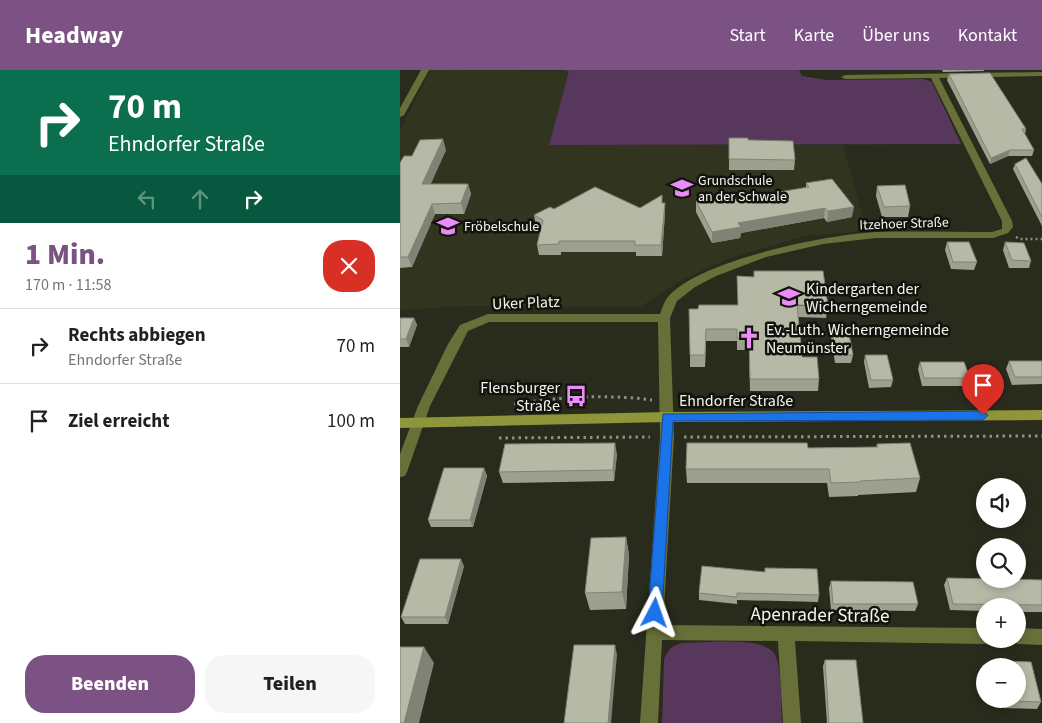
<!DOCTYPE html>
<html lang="de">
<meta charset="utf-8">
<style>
:root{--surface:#fff;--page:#f6f6f6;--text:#202124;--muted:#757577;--line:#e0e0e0;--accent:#7c5184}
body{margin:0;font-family:"Source Sans 3",sans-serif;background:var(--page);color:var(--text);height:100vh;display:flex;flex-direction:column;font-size:19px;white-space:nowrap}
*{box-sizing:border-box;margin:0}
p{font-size:16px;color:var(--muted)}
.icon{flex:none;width:28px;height:28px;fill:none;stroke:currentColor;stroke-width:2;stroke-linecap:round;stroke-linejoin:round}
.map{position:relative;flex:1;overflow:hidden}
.sheet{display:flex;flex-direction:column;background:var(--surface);width:400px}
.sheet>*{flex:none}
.top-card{background:#0b6e4f;color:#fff;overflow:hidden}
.fabs{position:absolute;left:576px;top:408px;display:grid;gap:10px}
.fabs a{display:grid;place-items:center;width:50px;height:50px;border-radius:50%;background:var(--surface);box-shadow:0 2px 8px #0003;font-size:25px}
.pin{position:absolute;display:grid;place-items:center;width:42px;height:42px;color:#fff;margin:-51px -21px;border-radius:50% 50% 50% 0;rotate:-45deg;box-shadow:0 0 5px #0007}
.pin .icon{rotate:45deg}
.me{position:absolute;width:55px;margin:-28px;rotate:4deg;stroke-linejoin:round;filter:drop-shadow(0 0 4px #0008)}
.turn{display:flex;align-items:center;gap:18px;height:105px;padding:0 25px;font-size:22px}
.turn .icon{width:65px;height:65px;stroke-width:2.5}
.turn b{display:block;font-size:35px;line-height:42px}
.lanes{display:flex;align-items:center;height:48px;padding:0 25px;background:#0003;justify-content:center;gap:25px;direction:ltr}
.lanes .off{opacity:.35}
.round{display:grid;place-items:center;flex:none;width:52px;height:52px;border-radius:20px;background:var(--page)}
.summary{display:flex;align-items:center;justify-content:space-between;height:85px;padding:0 25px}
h1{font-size:30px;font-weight:800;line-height:38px;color:var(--accent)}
.button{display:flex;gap:10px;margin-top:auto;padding:10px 25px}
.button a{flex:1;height:58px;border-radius:20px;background:var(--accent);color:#fff;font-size:20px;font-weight:800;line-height:58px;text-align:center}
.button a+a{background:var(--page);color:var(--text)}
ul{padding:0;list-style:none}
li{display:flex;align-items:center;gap:15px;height:75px;padding:0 25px;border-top:1px solid var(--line)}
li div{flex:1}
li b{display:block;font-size:19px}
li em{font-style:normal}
header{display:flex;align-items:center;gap:30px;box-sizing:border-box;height:70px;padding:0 25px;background:var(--accent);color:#fff}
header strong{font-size:24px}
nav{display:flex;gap:28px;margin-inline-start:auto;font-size:18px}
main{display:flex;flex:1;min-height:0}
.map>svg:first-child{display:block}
.built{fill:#31341e}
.green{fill:#57375b}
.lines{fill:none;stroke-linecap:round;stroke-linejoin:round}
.path-far1{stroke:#8e9083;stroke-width:2.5;stroke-dasharray:2 3;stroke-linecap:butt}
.path{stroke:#8e9083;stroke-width:3;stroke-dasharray:2.5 4;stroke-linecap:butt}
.street{fill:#696f38;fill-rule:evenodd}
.secondary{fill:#8e9639;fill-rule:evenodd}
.wall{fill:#9d9f8f}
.shaded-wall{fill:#7f8274}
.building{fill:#b6b9a6;stroke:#7f8274}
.route{fill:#1a73e8;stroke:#114b97}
.labels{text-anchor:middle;stroke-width:5;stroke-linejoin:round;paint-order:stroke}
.far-poi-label{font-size:14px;fill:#f3f5eb;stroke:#12130c;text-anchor:start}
.far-street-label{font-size:14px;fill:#f3f5eb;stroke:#12130c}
.poi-label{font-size:16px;fill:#f3f5eb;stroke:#12130c;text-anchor:start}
.street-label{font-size:16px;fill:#f3f5eb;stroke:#12130c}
.near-street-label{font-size:19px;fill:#f3f5eb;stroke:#12130c}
</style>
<header>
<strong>Headway</strong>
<nav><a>Start</a><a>Karte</a><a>Über uns</a><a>Kontakt</a></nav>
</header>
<main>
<section class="sheet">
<div class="top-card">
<div class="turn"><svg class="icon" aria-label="right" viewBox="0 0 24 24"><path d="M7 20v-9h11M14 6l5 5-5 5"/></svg><div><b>70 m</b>Ehndorfer Straße</div></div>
<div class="lanes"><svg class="icon off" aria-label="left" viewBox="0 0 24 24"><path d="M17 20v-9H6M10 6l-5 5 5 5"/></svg><svg class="icon off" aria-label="ahead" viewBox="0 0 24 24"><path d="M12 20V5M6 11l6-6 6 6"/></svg><svg class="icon" aria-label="right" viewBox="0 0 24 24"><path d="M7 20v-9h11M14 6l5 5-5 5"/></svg></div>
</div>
<div class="summary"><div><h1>1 Min.</h1><p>170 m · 11:58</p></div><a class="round" style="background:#d93025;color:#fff"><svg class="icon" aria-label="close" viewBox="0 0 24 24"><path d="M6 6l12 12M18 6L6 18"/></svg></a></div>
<ul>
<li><svg class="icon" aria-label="right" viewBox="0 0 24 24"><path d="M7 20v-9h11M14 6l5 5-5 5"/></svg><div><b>Rechts abbiegen</b><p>Ehndorfer Straße</p></div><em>70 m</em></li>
<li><svg class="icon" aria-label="arrive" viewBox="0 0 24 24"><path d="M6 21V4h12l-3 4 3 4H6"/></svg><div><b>Ziel erreicht</b></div><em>100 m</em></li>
</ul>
<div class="button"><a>Beenden</a><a>Teilen</a></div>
</section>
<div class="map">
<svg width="642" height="653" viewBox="0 0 642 653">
<rect width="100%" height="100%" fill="#292b1c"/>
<polygon class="built" points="31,0 169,1 149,75 443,75 467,161 405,166 330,188 280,211 240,237 66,236 0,240 0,60"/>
<g class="green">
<polygon points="162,0 399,0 402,6 427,10 523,9 532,12 561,74 149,75 169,1"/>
<path d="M283,573C304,573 362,566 374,583C382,594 381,638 382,653H262L264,590C268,579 272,575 283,573Z"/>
</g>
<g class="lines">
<polyline class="path-far1" points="616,167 620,169 642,169"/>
<g class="path">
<path d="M114,334C160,327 206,324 252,330"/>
<polyline points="284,367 642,366"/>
<polyline points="99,368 250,367"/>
</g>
<g class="street">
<polygon points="21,0 29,0 4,45 0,47 0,38"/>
<path d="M642,2V6L539,8L612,151L613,157L608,163L593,168H476L423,174L366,187L316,206L295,217L277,231L270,248L274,367L263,555L585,558V569H592L591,571L585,574L395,571L401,653H383L378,571L262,570L258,653H240L260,367L258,252H89L68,261L30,336L7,402L5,406L0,407V384L18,336L48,274L60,255L88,244H260C262,239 264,231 268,227C299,190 429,164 477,162C515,161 554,162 592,162L602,159V151L531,8L445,9L441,7L445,5Z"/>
<polygon points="618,558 642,559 642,575 618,574 612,571 611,569 618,569"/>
</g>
<polygon class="secondary" points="642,340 642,350 267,352 0,358 0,348 267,342"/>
</g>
<g class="wall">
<polygon points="542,0 584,0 584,1 543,2"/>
<polygon points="549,4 626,59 625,64 634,80 632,86 608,86 590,94 547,10"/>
<polygon points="329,68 348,70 395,90 394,100 329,100"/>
<polygon points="46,80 30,114 68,114 71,124 64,144 35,144 12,197 0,198 0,93 12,86"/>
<polygon points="615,94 642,114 642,156 613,99"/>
<polygon points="406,113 452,147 427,152 424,148 341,163 340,168 312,173 296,142 296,131 325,131 406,118"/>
<polygon points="477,116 510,136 508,147 482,147 476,126"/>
<polygon points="263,133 265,133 265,143 262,186 236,186 236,182 161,182 161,185 139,185 137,175 141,158 136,156 134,145 154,139 240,138"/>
<polygon points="547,172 577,192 574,200 551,199 545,180"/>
<polygon points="605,172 631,191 629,198 609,198 603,180"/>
<polygon points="299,235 428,236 426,248 398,247 402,287 419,309 418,321 350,321 349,280 337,280 337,271 306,271 305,297 290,297 290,285"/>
<polygon points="0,248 14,248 17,255 9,277 0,277"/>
<polygon points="432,259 453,285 451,293 435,293 431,267"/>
<polygon points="465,285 493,310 491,317 469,318 464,292"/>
<polygon points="609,291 642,291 642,314 612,315 606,299"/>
<polygon points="520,292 570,308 567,316 522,316 518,299"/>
<polygon points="477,374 520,408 516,422 458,425 458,426 429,427 427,413 287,413 286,399 408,378 476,377"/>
<polygon points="217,384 214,411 103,413 99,402"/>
<polygon points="84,398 87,406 73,457 31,457 28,450"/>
<polygon points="226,467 229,485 226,539 190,540 185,523"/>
<polygon points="64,496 48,554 5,554 1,547"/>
<polygon points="302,496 419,525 418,532 337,530 337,534 299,530 299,523"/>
<polygon points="547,508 642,510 642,542 618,542 618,536 585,536 585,541 550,540 544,515"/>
<polygon points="431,511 518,534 515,541 431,540 429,518"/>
<polygon points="425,590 463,653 427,653 423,596"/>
<polygon points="599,591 631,592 641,632 637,639 604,638 602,629 618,629 618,596 596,596"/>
</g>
<g class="shaded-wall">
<polygon points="43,69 46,80 26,125 22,114"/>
<polygon points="610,80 608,86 590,94 591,88"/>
<polygon points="68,114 71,124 64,144 61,133"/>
<polygon points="265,133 265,143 262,186 261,175"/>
<polygon points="32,134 35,144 12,197 8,187"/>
<polygon points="454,137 452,147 427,152 428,141"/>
<polygon points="425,138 424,148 341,163 340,168 312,173 312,162 338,153"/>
<polygon points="14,248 17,255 9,277 6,269"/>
<polygon points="306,259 306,271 305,297 305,285"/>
<polygon points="215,373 217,384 214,411 213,400"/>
<polygon points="84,398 87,406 73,457 70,450"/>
<polygon points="226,467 229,485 226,539 222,522"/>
<polygon points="61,489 64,496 48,554 45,547"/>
<polygon points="215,575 217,585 211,653 208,653"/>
<polygon points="24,577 34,593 19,653 4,653"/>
</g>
<g class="building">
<polygon points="590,3 626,59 622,59 634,80 610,80 591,88 549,4"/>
<polygon points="329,68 348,68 348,70 393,71 395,90 329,89"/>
<polygon points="43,69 22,114 68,114 61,133 32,134 8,187 0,187 0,93 4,86 12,86 20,70"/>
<polygon points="626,88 642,114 642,147 615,94"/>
<polygon points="432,109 454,137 428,141 425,138 338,153 341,157 312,162 296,131 323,127 325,131 409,117 406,113"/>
<polygon points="505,115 510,136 484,137 477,116"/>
<polygon points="195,117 240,138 262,125 262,133 265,133 261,175 235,175 235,171 159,171 159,174 137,175 143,150 134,145 150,137 154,139"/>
<polygon points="547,172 569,172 577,192 553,192"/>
<polygon points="605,172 624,173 631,191 612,190"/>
<polygon points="354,201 423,201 428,236 397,235 402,287 417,287 419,309 350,309 349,268 337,268 337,259 306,259 305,285 290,285 289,239 298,239 299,235 338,235 337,206 354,207"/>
<polygon points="0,248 14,248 6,269 0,269"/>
<polygon points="432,259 448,259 453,285 436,285"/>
<polygon points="465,285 487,285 493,310 471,310"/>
<polygon points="609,291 642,291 642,307 615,307"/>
<polygon points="520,292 564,292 570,308 524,308"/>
<polygon points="215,373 213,400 99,402 105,374"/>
<polygon points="287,373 407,373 408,378 478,377 477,374 510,373 520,408 460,411 461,412 431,413 429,399 286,399"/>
<polygon points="44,398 84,398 70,450 28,450"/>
<polygon points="226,467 222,522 185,523 191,468"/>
<polygon points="20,489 61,489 45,547 1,547"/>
<polygon points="302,496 365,502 365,498 417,499 419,525 337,523 337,527 299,523"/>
<polygon points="547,508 642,510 642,535 553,534"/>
<polygon points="431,511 513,512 518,534 433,534"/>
<polygon points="174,575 215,575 208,653 164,653"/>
<polygon points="0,577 24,577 4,653 0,653"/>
<polygon points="425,590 456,590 463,653 429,653"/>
<polygon points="599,591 631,592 641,632 608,631 607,629 618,629 618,596 600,596"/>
</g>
<polygon class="route" points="583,341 588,345 583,350 273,351 262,543 260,547 255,549 250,547 248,543 263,344"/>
<defs>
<g id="school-bare" transform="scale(1.725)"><path d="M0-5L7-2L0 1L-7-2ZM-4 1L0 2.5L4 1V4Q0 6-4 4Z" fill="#ec8cfa" stroke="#12130c" stroke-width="2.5" paint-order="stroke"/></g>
<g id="church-bare" transform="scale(1.725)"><path d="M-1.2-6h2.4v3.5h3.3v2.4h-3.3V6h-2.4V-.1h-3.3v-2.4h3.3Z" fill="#ec8cfa" stroke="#12130c" stroke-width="2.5" paint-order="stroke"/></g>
<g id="bus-bare" transform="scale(1.725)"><path d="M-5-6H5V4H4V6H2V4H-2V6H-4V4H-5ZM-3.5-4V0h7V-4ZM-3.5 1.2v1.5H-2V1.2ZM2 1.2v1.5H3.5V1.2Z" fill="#ec8cfa" stroke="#12130c" stroke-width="2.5" paint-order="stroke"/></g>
</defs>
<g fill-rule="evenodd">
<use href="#school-bare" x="282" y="118"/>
<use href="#school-bare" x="48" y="156"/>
<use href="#school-bare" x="389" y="227"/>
<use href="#church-bare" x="349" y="268"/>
<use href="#bus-bare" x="176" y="326"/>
</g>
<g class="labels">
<g class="far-poi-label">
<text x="298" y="115">Grundschule<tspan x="298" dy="16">an der Schwale</tspan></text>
<text x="64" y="161">Fröbelschule</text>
</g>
<g class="far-street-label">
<text transform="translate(504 153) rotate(-2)" y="5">Itzehoer Straße</text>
</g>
<g class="poi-label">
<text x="406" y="224">Kindergarten der<tspan x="406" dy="18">Wicherngemeinde</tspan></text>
<text x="366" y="265">Ev.-Luth. Wicherngemeinde<tspan x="366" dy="18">Neumünster</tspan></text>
<text x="160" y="323" text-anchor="end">Flensburger<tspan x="160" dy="18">Straße</tspan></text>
</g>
<g class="street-label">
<text transform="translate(126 232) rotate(-2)" y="6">Uker Platz</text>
<text x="336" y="336">Ehndorfer Straße</text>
</g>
<g class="near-street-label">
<text transform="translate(420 544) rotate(1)" y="7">Apenrader Straße</text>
</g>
</g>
</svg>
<div class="fabs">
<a><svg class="icon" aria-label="sound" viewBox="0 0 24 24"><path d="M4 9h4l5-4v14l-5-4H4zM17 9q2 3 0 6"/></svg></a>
<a><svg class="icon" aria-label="search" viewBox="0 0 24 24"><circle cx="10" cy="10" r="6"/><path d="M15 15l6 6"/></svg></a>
<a>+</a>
<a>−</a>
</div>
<div class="pin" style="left:583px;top:345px;background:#d93025"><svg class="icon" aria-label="arrive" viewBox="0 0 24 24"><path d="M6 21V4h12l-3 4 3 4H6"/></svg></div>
<svg class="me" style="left:255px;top:543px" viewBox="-20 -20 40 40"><path d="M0-17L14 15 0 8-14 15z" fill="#1a73e8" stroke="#fff" stroke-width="4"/></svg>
</div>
</main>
